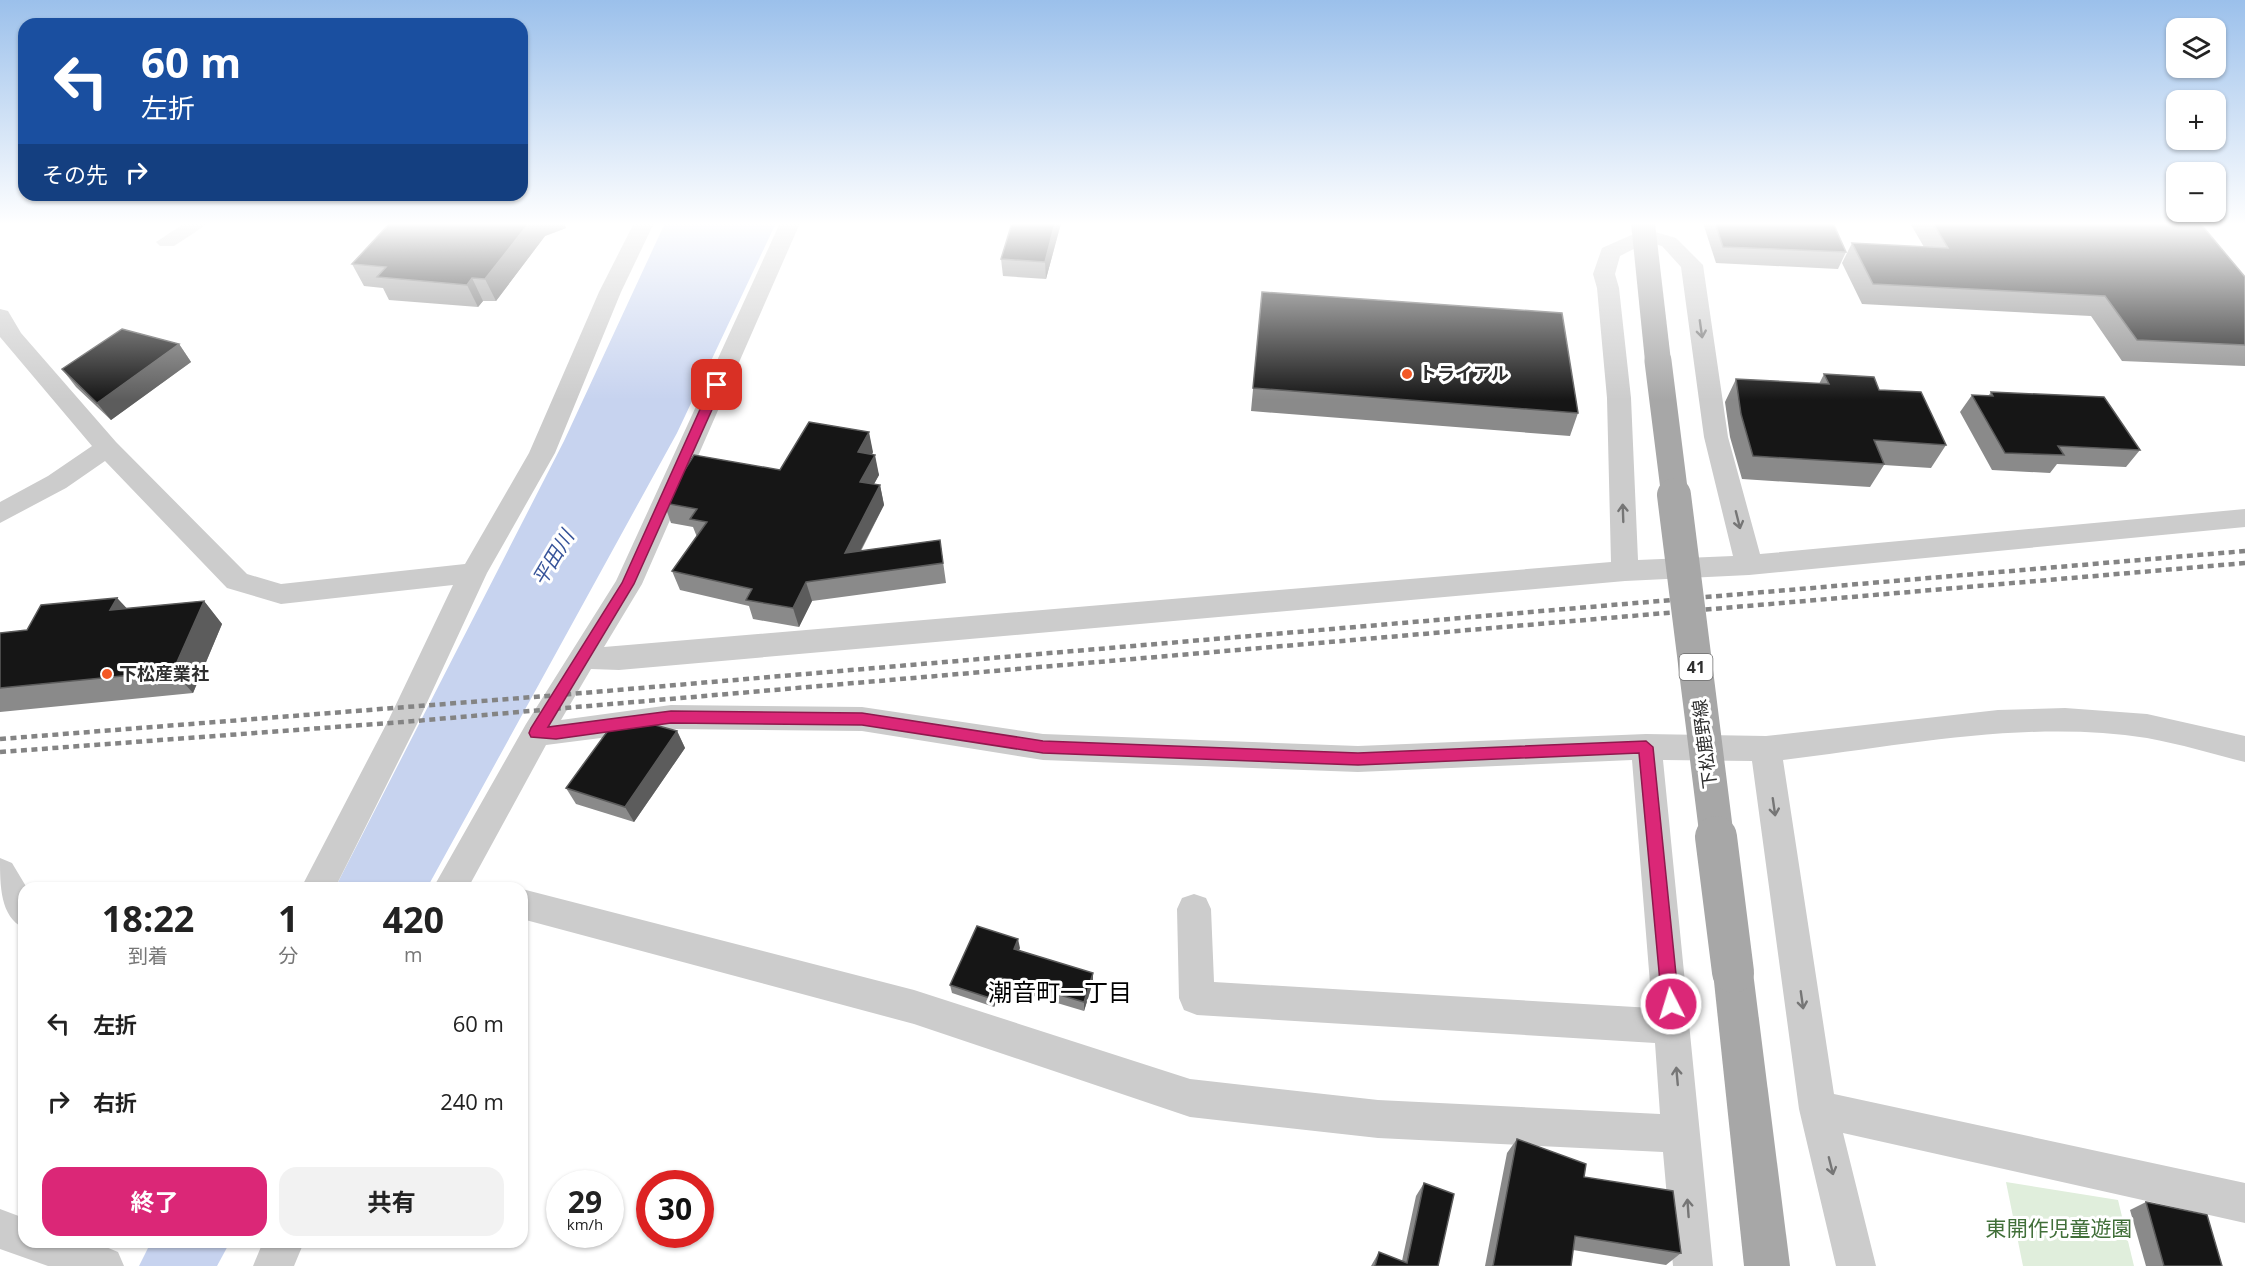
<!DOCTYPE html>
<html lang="ja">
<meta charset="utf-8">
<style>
:root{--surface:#fff;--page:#f2f2f2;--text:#222;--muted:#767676;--accent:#db2777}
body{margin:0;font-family:"Open Sans","Noto Sans JP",sans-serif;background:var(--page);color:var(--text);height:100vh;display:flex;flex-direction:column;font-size:22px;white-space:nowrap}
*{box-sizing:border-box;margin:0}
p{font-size:20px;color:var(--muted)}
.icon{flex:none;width:33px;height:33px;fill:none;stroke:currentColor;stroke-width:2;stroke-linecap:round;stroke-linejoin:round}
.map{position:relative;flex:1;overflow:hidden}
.drawer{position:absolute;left:18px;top:882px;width:510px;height:366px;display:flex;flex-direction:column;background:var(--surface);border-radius:18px;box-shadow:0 2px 4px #0004}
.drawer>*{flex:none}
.top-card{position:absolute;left:18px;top:18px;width:510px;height:183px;border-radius:18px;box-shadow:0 2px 4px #0004;background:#1a4fa0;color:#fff;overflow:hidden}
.tools{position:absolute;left:2166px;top:18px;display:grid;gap:12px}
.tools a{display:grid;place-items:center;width:60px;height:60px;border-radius:12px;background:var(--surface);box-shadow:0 2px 4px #0004;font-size:30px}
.speed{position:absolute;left:546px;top:1170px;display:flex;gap:12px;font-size:30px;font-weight:700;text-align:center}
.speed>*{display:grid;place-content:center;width:78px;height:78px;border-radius:50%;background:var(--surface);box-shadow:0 2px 4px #0004;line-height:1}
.speed small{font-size:15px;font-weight:400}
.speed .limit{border:9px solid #d22;background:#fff;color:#111}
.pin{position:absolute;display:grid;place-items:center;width:51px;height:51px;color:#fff;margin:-26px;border-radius:12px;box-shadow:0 3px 9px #0006}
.me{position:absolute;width:66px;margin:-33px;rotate:355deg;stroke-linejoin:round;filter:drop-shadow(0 0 4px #0008)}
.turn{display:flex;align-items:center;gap:21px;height:126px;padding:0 24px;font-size:27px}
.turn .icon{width:78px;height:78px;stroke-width:2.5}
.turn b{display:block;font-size:42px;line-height:51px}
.then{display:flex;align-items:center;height:57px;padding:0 24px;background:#0003;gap:12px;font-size:22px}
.eta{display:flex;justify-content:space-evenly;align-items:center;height:102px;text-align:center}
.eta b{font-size:36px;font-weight:700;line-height:42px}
.primary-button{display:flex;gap:12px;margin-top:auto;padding:12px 24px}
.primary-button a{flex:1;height:69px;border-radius:18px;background:var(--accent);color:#fff;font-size:24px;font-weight:700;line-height:69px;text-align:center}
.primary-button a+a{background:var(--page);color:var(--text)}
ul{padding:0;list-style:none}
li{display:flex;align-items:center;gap:18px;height:78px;padding:0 24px}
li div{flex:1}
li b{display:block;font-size:22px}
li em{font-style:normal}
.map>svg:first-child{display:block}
.green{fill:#e0eedc}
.water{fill:#c7d3ef}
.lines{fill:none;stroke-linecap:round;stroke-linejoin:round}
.minor{fill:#ccc;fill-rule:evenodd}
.major{fill:#a7a7a7;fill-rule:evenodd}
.rail{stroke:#848484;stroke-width:4.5;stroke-dasharray:6 4.5;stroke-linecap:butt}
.major-bridge-far2{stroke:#a7a7a7;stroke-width:27}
.major-bridge-far1{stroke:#a7a7a7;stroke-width:34}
.major-bridge{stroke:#a7a7a7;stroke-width:42}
.wall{fill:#8a8a8a}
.shaded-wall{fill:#5c5c5c}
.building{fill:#161616;stroke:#5c5c5c;stroke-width:1.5}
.oneway{stroke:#767676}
.route{fill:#db2777;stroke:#8e194d;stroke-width:1.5}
.poi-dot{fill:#f35825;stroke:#fff;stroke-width:2}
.labels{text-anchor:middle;stroke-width:6;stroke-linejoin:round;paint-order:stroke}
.shield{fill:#fff;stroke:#6d6d6d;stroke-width:1.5}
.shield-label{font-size:16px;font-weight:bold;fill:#2f2f2f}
.poi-label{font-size:18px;font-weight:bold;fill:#2f2f2f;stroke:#fff;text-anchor:start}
.street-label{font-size:18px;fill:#2f2f2f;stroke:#fff}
.water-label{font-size:20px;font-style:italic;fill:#365399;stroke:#fff}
.near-park-label{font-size:21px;fill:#416f39;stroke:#fff}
.near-neighbourhood-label{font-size:24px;fill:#000;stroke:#fff}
</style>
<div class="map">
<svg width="2245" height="1266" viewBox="0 0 2245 1266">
<rect width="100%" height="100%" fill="#fff"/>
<polygon class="green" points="2006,1182 2118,1200 2134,1266 2023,1266"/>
<g class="water">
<polygon points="665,223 776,223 677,433 427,888 335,888 564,441"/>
<polygon points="151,1242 230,1242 217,1266 139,1266"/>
</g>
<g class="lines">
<g class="minor">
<polygon points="185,223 209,223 174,246 160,246 156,242"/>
<polygon points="634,223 654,223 621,292 555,453 487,573 418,722 335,888 301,888 389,719 453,585 281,604 227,588 105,461 66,488 0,523 0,502 48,476 92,446 0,337 0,309 8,311 21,333 116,442 247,574 281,584 465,564 529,453 599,292"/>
<path d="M780,223H800L642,584L604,647L1611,562L1607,398L1597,288L1593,274L1602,248L1645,229L1676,238L1703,265L1728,437L1760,554L2245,509V527L1749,575L1625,581L619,670L591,669L561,720L671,705L862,707L1043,734L1358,746L1646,734L1766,736L1998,710L2065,708L2147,714L2245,736V762C2213,754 2180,744 2147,738C2027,719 1902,746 1783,760L1834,1094L2245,1183V1223L1843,1133L1876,1266H1836L1799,1109L1752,761L1663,760L1713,1266H1673L1663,1152L1378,1138L1190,1117L914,1024L522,919V889L914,990L1190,1079L1378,1100L1660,1114L1655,1043L1197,1015L1184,1010L1179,998L1177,909L1182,898L1194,894L1206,898L1211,909L1214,982L1652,1008L1632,760L1358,772L1043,760L862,731L671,729L546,745L468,888H433L526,724L616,581ZM1647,242L1662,246L1681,267L1704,437L1733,556L1638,560L1631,398L1619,288L1615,274L1620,256Z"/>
<path d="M0,858L12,863L27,888H24V928C0,917 0,885 0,858Z"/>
<polygon points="0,1209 24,1218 24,1242 94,1242 118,1252 124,1266 48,1266 0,1249"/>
<polygon points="263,1242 304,1242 294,1266 253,1266"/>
</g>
<g class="major">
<polygon points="1631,223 1655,223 1671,361 1668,367 1658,369 1648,367 1645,361"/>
<polygon points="1733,953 1747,959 1753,972 1790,1266 1744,1266 1713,972 1719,959"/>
</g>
<g class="rail">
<polyline points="0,739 559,695 2245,551"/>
<polyline points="0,752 403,722 2245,563"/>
</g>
<polyline class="major-bridge-far2" points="1658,361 1675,497"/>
<polyline class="major-bridge-far1" points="1674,495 1717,839"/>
<polyline class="major-bridge" points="1716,837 1733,972"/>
</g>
<g class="wall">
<polygon points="1012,223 1061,223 1046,279 1003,276 1001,259"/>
<polygon points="1703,223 1833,223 1846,252 1838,269 1716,263"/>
<polygon points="1910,223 2200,223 2245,277 2245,366 2122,361 2091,316 1862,304 1842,263 1852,243 1924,247"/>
<polygon points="566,228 545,236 496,301 483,301 478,307 389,300 383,288 364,286 352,264"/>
<polygon points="1262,292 1578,413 1570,436 1251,411"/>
<polygon points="179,344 191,362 111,420 76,387 62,369"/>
<polygon points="1824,374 1879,390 1946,445 1931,468 1884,465 1870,487 1742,479 1730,437 1725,402 1736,379 1819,384"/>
<polygon points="1991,392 2140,450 2126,467 2057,464 2050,473 1992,470 1960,412 1972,395 1989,395"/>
<polygon points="873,452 872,455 879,475 874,484 880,485 884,505 861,551 940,540 946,583 812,601 799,627 753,619 749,606 680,590 672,571 697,537 693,527 671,523 664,503 780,470"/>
<polygon points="117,598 127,609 204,601 222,624 193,693 0,712 0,633 27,630"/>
<polygon points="677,731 685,748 634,822 576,804 566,788"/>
<polygon points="1020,948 1019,950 1093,982 1084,1011 1003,987 994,1007 952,993 950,985"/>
<polygon points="1517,1139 1584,1177 1681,1253 1666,1265 1573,1250 1571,1266 1485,1266 1507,1153"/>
<polygon points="1424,1183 1438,1266 1371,1266 1379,1252 1402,1261 1416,1196"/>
<polygon points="2146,1202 2222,1266 2146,1266 2130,1210"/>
</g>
<g class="shaded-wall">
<polygon points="529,223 564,223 566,228 545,236 496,301 485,279"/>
<polygon points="1055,223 1061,223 1046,279 1045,262"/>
<polygon points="472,278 483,301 478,307 467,285"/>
<polygon points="179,344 191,362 111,420 97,403"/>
<polygon points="869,432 873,452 862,472 858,452"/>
<polygon points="875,455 879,475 864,502 860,482"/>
<polygon points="880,485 884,505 849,572 845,553"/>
<polygon points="806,582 812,601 799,627 793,608"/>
<polygon points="117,598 138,620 110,610"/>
<polygon points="204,601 222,624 193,693 173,671"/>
<polygon points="677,731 685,748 634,822 625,807"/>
<polygon points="1018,939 1020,948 1015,958 1014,949"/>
<polygon points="1093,973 1093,982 1084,1011 1084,1002"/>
<polygon points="1001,978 1003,987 994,1007 993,999"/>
</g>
<g class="building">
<polygon points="390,223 529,223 485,279 472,278 467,285 377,277 386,267 352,264"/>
<polygon points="1012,223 1055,223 1045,262 1001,259"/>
<polygon points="1715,223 1833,223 1846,252 1723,247"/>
<polygon points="1933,223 2200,223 2245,277 2245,345 2137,340 2105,296 1873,284 1852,243 1948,248"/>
<polygon points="1262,292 1562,313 1578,413 1253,388"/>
<polygon points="122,329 179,344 97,403 62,369"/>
<polygon points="1824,374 1874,377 1879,390 1921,392 1946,445 1874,440 1884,464 1753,456 1741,414 1736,379 1829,384"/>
<polygon points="1991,392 2104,397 2140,450 2058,446 2064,455 2005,453 1972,395 1993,396"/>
<polygon points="809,422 869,432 858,452 875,455 860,482 880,485 845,553 940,540 943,563 806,582 793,608 746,600 752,589 672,571 707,522 690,519 697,509 664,503 694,455 780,470"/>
<polygon points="117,598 110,610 204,601 173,671 0,688 0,633 27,630 41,605"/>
<polygon points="633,719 677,731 625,807 566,788 615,721"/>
<polygon points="977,926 1018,939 1014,949 1093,973 1084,1002 1001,978 993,999 950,985"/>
<polygon points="1517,1139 1586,1164 1584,1177 1673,1191 1681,1253 1575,1236 1571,1266 1493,1266"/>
<polygon points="1424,1183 1454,1194 1438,1266 1375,1266 1379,1252 1407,1263"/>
<polygon points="2146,1202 2207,1215 2222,1266 2164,1266"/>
</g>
<defs><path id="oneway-shaft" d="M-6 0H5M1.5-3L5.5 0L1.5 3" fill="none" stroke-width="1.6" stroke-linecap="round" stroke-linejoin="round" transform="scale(1.5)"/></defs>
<g class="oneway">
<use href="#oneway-shaft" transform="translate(1701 329) rotate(82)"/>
<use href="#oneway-shaft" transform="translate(1623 513) rotate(-92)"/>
<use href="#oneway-shaft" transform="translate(1738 520) rotate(76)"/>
<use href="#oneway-shaft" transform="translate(1774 807) rotate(82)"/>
<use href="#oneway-shaft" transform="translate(1802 1000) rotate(82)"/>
<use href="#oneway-shaft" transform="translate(1677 1076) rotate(-95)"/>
<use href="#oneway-shaft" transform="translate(1831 1166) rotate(76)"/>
<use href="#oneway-shaft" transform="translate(1688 1208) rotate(-94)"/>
</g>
<linearGradient id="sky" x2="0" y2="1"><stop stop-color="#9bc0eb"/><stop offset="0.56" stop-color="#fff"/><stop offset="1" stop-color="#fff" stop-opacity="0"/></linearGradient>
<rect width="2245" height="400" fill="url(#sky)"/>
<polygon class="route" points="717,381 723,385 634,584 548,727 671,711 862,713 1043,741 1358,753 1646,741 1653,747 1679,1004 1677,1010 1671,1012 1665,1010 1662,1004 1639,753 1358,765 1043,753 862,725 671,723 556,739 531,737 529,733 531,728 622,583 711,385"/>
<g class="poi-dot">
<circle cx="1407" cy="374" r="6"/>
<circle cx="107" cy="674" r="6"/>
</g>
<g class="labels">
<rect class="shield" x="1679.5" y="654" width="33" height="26" rx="4.5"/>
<g class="shield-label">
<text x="1696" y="673">41</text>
</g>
<g class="poi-label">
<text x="1419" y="380">トライアル</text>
<text x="119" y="680">下松産業社</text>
</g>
<g class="street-label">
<text transform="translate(1705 744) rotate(-97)" y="6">下松鹿野線</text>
</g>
<g class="water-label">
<text transform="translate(553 558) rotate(-59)" y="7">平田川</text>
</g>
<g class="near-park-label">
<text x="2059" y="1236">東開作児童遊園</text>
</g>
<g class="near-neighbourhood-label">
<text x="1060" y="1001">潮音町一丁目</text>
</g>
</g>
</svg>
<div class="tools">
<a><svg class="icon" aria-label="layers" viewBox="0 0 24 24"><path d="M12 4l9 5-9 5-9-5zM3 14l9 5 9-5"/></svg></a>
<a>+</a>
<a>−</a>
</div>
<div class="speed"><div>29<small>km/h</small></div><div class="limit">30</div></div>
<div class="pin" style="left:717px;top:385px;background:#d93025"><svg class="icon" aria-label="arrive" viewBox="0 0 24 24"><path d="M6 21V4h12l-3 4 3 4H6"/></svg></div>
<svg class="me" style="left:1671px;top:1004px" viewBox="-20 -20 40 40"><circle r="17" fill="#db2777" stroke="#fff" stroke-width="3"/><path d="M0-11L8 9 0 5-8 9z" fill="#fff"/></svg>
<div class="top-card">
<div class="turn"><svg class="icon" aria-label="left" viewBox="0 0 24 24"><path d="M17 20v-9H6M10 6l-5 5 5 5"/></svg><div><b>60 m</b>左折</div></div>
<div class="then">その先<svg class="icon" aria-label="right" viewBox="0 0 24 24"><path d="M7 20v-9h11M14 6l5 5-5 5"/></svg></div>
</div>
<section class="drawer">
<div class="eta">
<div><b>18:22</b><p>到着</p></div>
<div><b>1</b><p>分</p></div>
<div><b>420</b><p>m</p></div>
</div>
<ul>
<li><svg class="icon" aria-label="left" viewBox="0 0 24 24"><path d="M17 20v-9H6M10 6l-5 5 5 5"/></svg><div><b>左折</b></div><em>60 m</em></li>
<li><svg class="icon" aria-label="right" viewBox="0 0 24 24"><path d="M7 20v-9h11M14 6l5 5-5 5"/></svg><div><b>右折</b></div><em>240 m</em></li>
</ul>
<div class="primary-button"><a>終了</a><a>共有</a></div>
</section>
</div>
